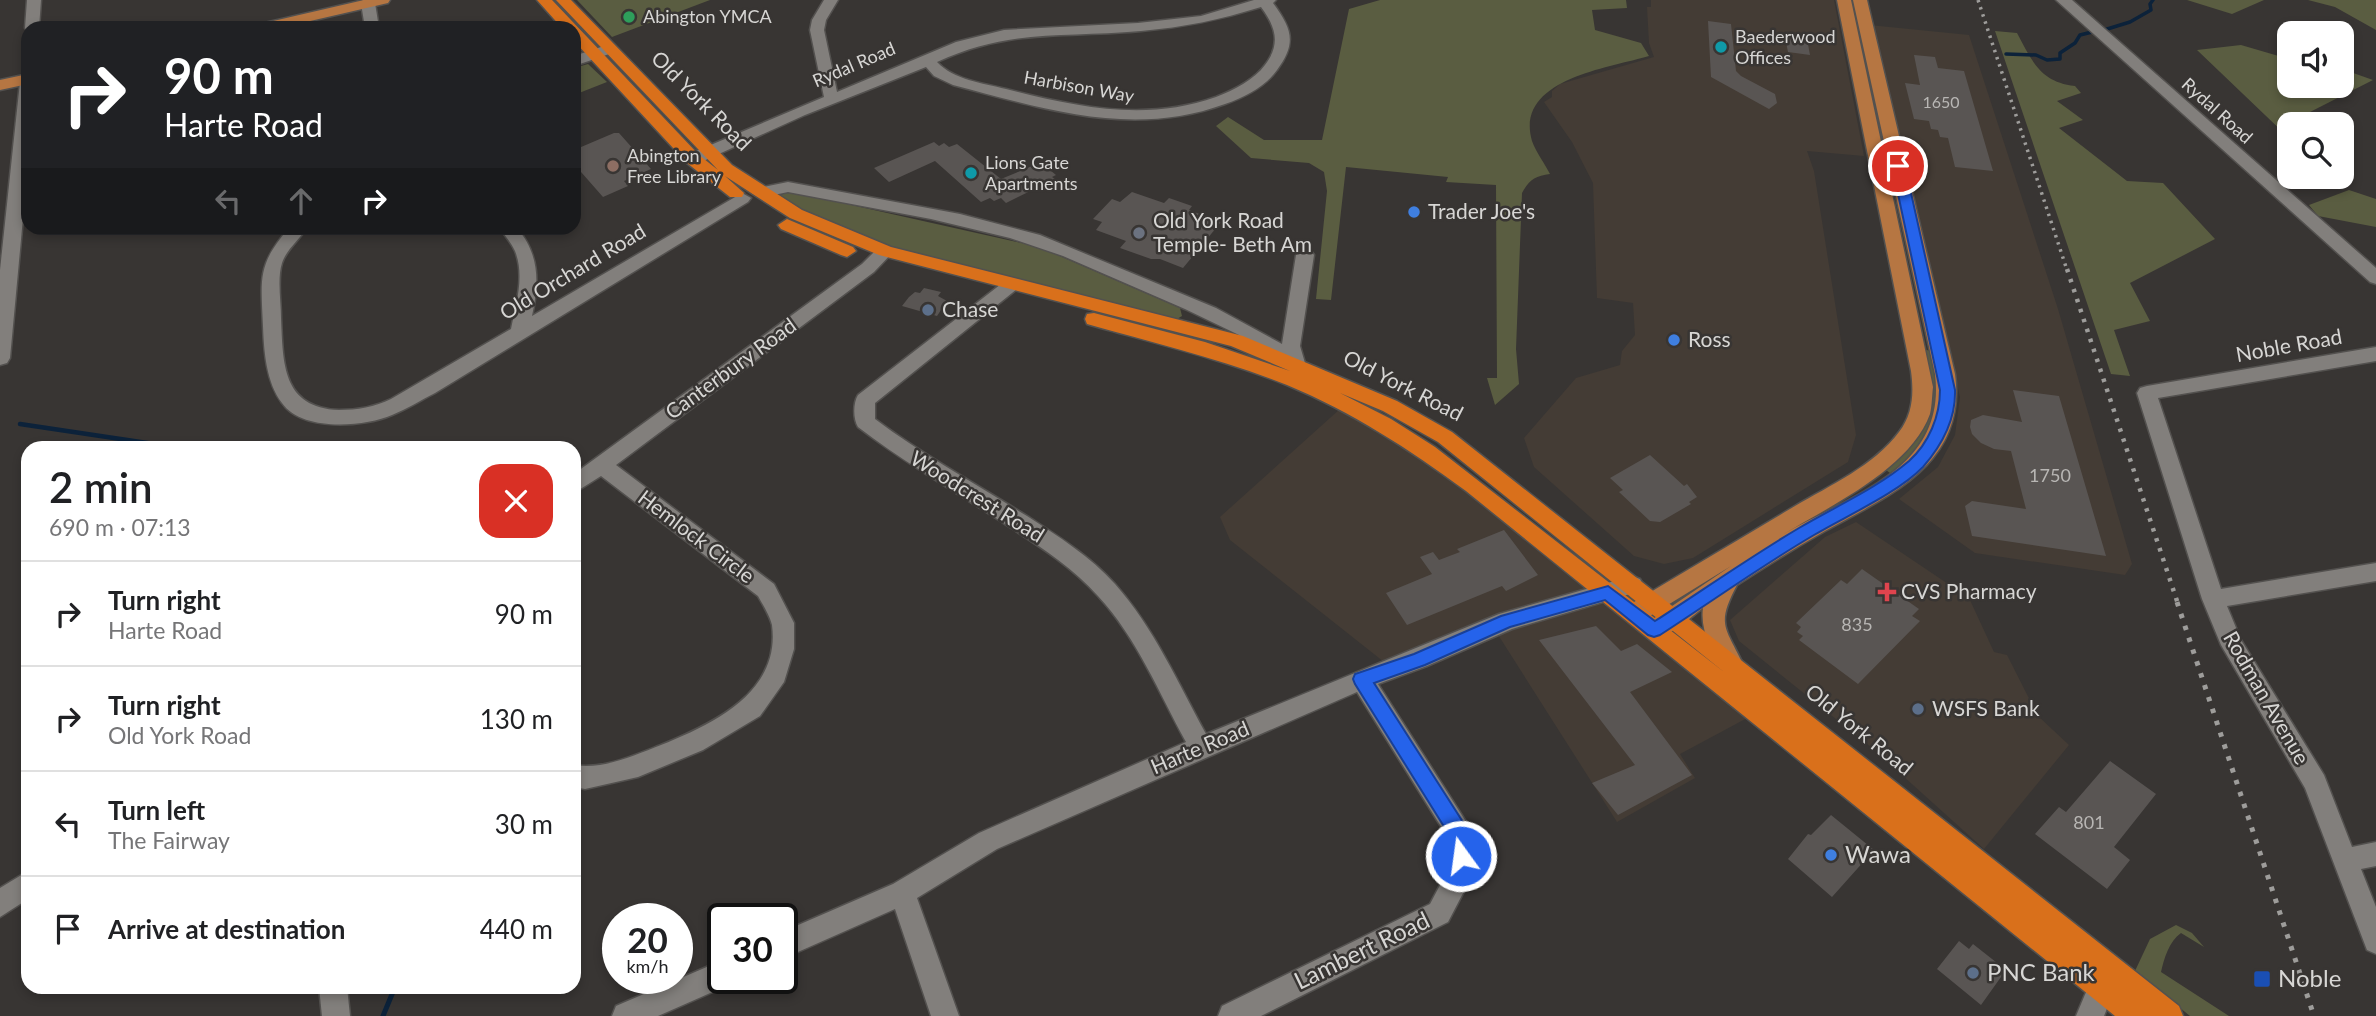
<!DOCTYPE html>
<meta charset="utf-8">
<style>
:root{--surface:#fff;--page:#f6f6f6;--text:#202124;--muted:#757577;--line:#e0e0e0}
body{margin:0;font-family:Lato,sans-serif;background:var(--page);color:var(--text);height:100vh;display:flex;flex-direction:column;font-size:26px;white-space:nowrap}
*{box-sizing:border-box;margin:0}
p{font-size:23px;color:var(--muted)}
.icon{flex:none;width:38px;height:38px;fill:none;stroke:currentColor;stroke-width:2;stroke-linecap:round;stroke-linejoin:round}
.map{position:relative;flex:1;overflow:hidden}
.side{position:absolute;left:21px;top:441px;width:560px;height:553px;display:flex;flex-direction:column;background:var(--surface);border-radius:21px;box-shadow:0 4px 10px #0003}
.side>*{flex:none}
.guide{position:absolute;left:21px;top:21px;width:560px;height:214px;border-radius:21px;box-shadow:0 4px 10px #0003;background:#202124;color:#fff;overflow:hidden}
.buttons{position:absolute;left:2277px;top:21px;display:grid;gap:14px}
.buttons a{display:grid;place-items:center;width:77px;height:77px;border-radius:14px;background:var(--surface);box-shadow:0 4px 10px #0003;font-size:35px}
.speed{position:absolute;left:602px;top:903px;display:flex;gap:14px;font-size:35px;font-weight:700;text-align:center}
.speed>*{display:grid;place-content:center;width:91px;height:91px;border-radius:50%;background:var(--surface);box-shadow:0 4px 10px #0003;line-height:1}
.speed small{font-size:18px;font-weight:400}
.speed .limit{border:4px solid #111;border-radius:10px;background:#fff;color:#111}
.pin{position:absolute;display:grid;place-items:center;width:60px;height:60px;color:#fff;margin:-30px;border:4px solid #fff;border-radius:50%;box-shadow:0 2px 7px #0007}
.me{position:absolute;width:77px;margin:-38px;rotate:346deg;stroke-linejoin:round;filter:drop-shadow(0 0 5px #0008)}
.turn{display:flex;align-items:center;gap:24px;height:147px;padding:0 28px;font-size:32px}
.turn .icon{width:91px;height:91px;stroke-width:2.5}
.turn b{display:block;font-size:49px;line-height:60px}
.lanes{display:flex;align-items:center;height:66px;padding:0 28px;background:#0003;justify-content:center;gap:35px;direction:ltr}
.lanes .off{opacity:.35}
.round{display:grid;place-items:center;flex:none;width:74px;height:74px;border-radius:21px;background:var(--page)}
.head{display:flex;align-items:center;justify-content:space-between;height:119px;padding:0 28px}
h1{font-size:42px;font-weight:600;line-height:52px}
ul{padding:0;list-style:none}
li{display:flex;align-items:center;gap:21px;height:105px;padding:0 28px;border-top:2px solid var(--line)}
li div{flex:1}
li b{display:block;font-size:26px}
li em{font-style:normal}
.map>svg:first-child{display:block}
.built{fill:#443c35}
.green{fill:#5a5d41}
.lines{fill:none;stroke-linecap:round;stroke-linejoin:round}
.stream-far2{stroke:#0c223a;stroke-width:3.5}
.stream-far1{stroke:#0c223a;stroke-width:4.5}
.stream{stroke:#0c223a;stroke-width:5}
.building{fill:#595553}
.minor-casing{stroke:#53514f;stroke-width:3}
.major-casing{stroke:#53514f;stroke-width:3}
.highway-casing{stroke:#53514f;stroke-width:3}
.minor{fill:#827f7c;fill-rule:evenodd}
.major{fill:#b67642;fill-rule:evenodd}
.highway{fill:#d9701b;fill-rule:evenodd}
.rail-far2{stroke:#9e9d9b;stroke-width:3.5;stroke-dasharray:2.5 5;stroke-linecap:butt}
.rail-far1{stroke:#9e9d9b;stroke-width:4.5;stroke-dasharray:3.5 7;stroke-linecap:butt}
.rail{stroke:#9e9d9b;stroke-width:5;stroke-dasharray:4.5 8;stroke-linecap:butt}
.route{fill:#2563eb;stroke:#184099;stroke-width:2}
.leisure-dot{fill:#2e9e5b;stroke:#383533;stroke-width:2.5}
.culture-dot{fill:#0f9aa8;stroke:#383533;stroke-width:2.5}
.education-dot{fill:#8d6e63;stroke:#383533;stroke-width:2.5}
.shop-dot{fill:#3f7fe0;stroke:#383533;stroke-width:2.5}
.worship-dot{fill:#6b7280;stroke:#383533;stroke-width:2.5}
.service-dot{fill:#5c6f8a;stroke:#383533;stroke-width:2.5}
.health-dot{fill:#e0444e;stroke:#383533;stroke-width:2.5}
.transit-dot{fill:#1a4fb4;stroke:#383533;stroke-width:2.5}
.labels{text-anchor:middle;stroke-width:5;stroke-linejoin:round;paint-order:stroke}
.far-number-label{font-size:16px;fill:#b8b6b4}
.far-poi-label{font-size:18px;fill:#d7d6d4;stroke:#383533;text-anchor:start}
.far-street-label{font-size:18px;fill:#d7d6d4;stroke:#383533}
.number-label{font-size:18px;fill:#b8b6b4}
.street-label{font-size:21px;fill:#d7d6d4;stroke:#383533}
.poi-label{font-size:21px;fill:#d7d6d4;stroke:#383533;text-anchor:start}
.near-poi-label{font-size:24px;fill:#d7d6d4;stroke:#383533;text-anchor:start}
.near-street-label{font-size:24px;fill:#d7d6d4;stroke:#383533}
</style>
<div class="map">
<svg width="2376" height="1016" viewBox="0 0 2376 1016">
<rect width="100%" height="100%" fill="#383533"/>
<g class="built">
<polygon points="1651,0 1834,0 1864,156 1807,151 1814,171 1856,435 1848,462 1693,558 1664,564 1634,556 1534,467 1524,438 1576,378 1620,365 1622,351 1635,335 1633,303 1597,298 1593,183 1572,142 1544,102 1552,97 1552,91 1560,84 1654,57 1649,43 1647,7 1651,7"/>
<polygon points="1869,25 1969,35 2058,309 2132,564 2125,575 1975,553 1899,499 1938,467 1955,435 1960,397"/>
<polygon points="1340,409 1426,459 1749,717 1680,754 1695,778 1617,822 1488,619 1384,662 1230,540 1220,517"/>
<polygon points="1856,522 1969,598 1994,652 2007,655 2038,716 2069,745 1984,849 1872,748 1739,641 1730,620 1825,537"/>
</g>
<g class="green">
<polygon points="577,0 710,0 612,37"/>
<path d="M1380,0H1626L1627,8L1592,10L1595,30L1641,43L1649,56C1609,68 1514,79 1532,141C1536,152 1545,164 1550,174C1535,176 1529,180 1522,193L1516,349L1519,384L1495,405L1487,378H1497L1496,185L1446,182L1448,177L1346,167L1331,300L1316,299L1327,191L1324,172L1309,163L1251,158L1216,126L1228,117L1264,140H1322L1349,9Z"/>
<polygon points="2187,0 2264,0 2232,14"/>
<polygon points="2308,0 2376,0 2376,30 2335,7"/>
<path d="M1995,31L2017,33C2032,61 2040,82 2075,86L2081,93L2057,101L2083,120L2059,128L2127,181L2163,183L2215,239L2130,283L2150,321L2114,330L2130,376L2111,374Z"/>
<polygon points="2241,45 2289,59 2289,86 2342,86 2342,69 2373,80 2310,112 2311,124 2289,124 2289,138 2197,50"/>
<polygon points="588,64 607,82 574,95 574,68"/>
<polygon points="2349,190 2376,199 2376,227 2318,216 2309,205"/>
<polygon points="789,191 1039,247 1180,308 1182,316 1177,319 892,248 799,210 779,196"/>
<path d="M1922,349L1931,351C1942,404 1939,440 1890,473L1886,470L1892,459L1903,449Z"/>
<path d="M2176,925L2192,933L2204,947L2181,933C2169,941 2164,959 2161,972L2229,1016H2190L2135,971L2150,939Z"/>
</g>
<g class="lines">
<g class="stream-far2">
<polyline points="2104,30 2130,22 2151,10 2150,4 2153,0"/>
<polyline points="2006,54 2036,55 2047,60 2060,59 2060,53 2075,43 2080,35 2092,32"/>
</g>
<polyline class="stream-far1" points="20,424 154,444 168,448"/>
<polyline class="stream" points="383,1016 395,987"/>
</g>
<g class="building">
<polygon points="1708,21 1731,24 1736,71 1741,76 1775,94 1777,103 1769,109 1711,77"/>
<polygon points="1785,37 1807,39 1810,55 1788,52"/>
<polygon points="1914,55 1935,57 1938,68 1964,71 1993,171 1955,167 1948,138 1940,137 1938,130 1931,129 1929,121 1914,119 1905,83 1920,85"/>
<polygon points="614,133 619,133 651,169 624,181 628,186 603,197 574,164 574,150"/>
<polygon points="934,142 939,146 944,143 949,147 957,144 1001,179 1044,161 1054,169 1050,170 1056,175 1052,177 1055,179 1006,203 1001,198 994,201 990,198 981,202 935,161 889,182 874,168"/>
<polygon points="1132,192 1164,203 1169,198 1192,206 1189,210 1221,222 1183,268 1160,259 1151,259 1120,248 1126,241 1096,230 1102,222 1093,219 1112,199 1120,202"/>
<polygon points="924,288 941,292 938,296 947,301 937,316 902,306 909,297 915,292 920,293"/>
<polygon points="2013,390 2059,396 2106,556 1972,536 1965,506 1972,501 2026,509 2011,451 1994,449 1981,443 1972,434 1970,427 1971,420 1983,415 2022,422"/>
<polygon points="1650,455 1684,486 1687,484 1697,497 1689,502 1691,504 1660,522 1650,521 1619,492 1623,490 1610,478"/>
<polygon points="1504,530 1538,575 1506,591 1502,586 1407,625 1386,593 1432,574 1420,557 1433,552 1439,560 1460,552 1457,549"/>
<polygon points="1862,569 1919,609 1912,616 1920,621 1858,684 1799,640 1803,636 1797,632 1801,627 1796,623 1841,580 1847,584"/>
<polygon points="1596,626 1621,651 1637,644 1672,672 1630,692 1692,775 1618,815 1592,783 1635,765 1539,640"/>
<polygon points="2110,761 2156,794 2114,847 2130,860 2107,889 2035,834 2059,807 2066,812"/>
<polygon points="1831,815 1874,850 1832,897 1788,859 1808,834 1811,835"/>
<polygon points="1959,941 1969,949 1973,944 2006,970 1981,1005 1937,969"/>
</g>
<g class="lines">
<g class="minor-casing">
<g id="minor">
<polygon points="27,0 41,0 39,28 28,28 28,31 25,28"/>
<polygon points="363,0 373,0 375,3 379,28 365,28 361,3"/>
<path d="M824,0H838L826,20L824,30L837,92L956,42L1004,30L1138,23L1201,16L1254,0H1276L1273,3C1292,29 1297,43 1277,70C1265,87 1245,97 1225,104C1132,138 1045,109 953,85L934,76L926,67L805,115L699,163H687L685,159L687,155L824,97L810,30L812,20ZM1261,7C1276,27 1281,44 1265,65C1254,80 1234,90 1216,97C1146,122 1076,107 1006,89C982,83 954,80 937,62C1010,28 1065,38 1141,31C1185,27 1219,20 1261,7Z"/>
<polygon points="2056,0 2072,0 2376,268 2376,284 2370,282"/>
<polygon points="610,44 615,46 618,49 615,52 574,66 574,56"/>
<polygon points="28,77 28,164 10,358 7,363 0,365 0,270 20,82"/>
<polygon points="788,182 960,214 1040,235 1216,308 1282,344 1296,255 1305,249 1311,251 1314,255 1300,346 1305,363 1302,368 1288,368 1239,335 1185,309 1063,256 1010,238 931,219 788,192 760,198 752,193 754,189"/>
<path d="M742,193L751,198L748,202L435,393C421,400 407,409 392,415C364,427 302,432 282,403C266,382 264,351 263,326C261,278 257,265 289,228H307C299,240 286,250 282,263C277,279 281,301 281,318C283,363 282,408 339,410C357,410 375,407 391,399L511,329C516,304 525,276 515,251C511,242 504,235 500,228H517C540,255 539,283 532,316Z"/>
<path d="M885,245L894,251L874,272L616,465L774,584L794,623V649L784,682L760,716L703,750L638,777L585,789L574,787V765C603,770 635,755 661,745C713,724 781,692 772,625C770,616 763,605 758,596L601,476L574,493V474L862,264L879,247Z"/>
<path d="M1011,279L1017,281L1020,285L1017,289L875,403V419C923,455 976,484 1027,516C1059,537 1090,556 1115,584C1154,628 1178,683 1206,734L1499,614L1632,576L1640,579L1643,585L1640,591L1512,629L1427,666L1378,684L1472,831L1476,839L1473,874L1448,922L1261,1016H1218L1222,1006L1430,904L1447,872L1450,841L1357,692L997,849L917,898L959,1016H931L895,909L782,959V932L893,884L979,833L1186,742C1159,693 1137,638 1098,596C1071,566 1039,546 1005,524C956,492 905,463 858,427C853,419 853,403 858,395L1005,281Z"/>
<polygon points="2376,347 2376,361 2158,398 2221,589 2376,563 2376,581 2227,606 2241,640 2324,775 2352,847 2376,842 2376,866 2361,869 2376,907 2376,954 2367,950 2305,788 2221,645 2202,599 2137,393 2140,388 2147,386"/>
<polygon points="28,871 28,899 0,917 0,888"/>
<polygon points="723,960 723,978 734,978 733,983 658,1016 612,1016 616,1006"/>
<polygon points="2107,963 2117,966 2120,976 2104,1016 2076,1016 2097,966"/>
<polygon points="319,987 347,987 350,1016 322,1016"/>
</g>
</g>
<g class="major-casing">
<g id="major">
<polygon points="364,0 390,0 388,3 280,28 254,28 256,25"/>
<path d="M1837,0H1851L1933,387C1932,395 1932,406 1930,414C1910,469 1830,506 1782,535C1849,496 1947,470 1935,374L1853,0H1867L1955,374C1967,464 1890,495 1825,531C1795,548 1766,566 1737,585C1716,625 1725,626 1743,664L1740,671L1732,674L1724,671C1712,652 1700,631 1703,608C1689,618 1668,641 1650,635L1647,628L1650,621L1731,566L1645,619L1637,621L1629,619L1626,612L1629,605C1684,572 1740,539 1795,506C1829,486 1875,465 1899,432C1913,414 1914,393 1911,371Z"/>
<polygon points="28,74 28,84 0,90 0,80"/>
</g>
</g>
<g class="highway-casing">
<g id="highway">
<path d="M537,0H552L699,155L718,170L556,0H571L732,165L802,210L891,247L1243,336L1397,401L1452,432L2179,1006L2183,1016H2115L1466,491C1409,449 1352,412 1287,385C1222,359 1154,343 1087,324L1085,319L1087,314L1094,313L1205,342L1290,371L1231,346L879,255L790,218L725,176L744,193L742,197H730L687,163L574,41V28H562ZM1340,393L1383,411L1438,442L1724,672L1435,447L1391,419Z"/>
<polygon points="787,219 853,247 856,251 847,257 841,255 781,229 778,225"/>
</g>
</g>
<use href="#minor" class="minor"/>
<use href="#major" class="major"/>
<use href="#highway" class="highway"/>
<polyline class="rail-far2" points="1978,0 2067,270"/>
<polyline class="rail-far1" points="2067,269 2178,604"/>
<polyline class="rail" points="2177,602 2314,1016"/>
</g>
<path class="route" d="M1898,162L1905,166L1955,390C1956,419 1942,445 1923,467C1898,493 1846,516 1814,535C1761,566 1711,602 1660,635L1654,637L1648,635L1605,600L1510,627L1425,665L1374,683L1470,833L1473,839L1468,863L1461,866L1455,863L1452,856L1453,841L1355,684L1353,679L1355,674L1414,654L1501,616L1608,586L1655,621C1703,590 1750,557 1799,528C1836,506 1876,489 1909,461C1929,443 1940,416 1940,390L1892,166Z"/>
<circle class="leisure-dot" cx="629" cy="17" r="7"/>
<g class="culture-dot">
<circle cx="1721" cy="47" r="7"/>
<circle cx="971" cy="173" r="7"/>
</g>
<circle class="education-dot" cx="613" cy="166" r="7"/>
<g class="shop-dot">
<circle cx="1414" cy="212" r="7"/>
<circle cx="1674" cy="340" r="7"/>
<circle cx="1831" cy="855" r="7"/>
</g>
<circle class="worship-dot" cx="1139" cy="233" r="7"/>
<g class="service-dot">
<circle cx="928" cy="310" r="7"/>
<circle cx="1918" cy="709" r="7"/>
<circle cx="1973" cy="973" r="7"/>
</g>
<path class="health-dot" d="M1883.5 581.5h7v7h7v7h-7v7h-7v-7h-7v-7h7z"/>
<rect class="transit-dot" x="2253" y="970" width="18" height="18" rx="3.5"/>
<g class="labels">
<g class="far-number-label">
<text x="1941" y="108">1650</text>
</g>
<g class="far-poi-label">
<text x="643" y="23">Abington YMCA</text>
<text x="1735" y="43">Baederwood<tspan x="1735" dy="21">Offices</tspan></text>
<text x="627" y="162">Abington<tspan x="627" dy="21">Free Library</tspan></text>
<text x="985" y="169">Lions Gate<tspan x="985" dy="21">Apartments</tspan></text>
</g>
<g class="far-street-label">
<text transform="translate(854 65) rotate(-23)" y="6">Rydal Road</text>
<text transform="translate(1079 87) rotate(10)" y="6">Harbison Way</text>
<text transform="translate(2217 111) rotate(42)" y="6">Rydal Road</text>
</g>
<g class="number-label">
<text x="2050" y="482">1750</text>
<text x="1857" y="631">835</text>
<text x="2089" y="829">801</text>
</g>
<g class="street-label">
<text transform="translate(701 101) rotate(45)" y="7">Old York Road</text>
<text transform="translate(573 272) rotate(-31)" y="7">Old Orchard Road</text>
<text transform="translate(2289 346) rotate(-10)" y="7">Noble Road</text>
<text transform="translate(731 369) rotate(-36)" y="7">Canterbury Road</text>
<text transform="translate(1403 386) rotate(27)" y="7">Old York Road</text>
<text transform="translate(977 497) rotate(32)" y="7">Woodcrest Road</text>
<text transform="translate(696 537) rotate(37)" y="7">Hemlock Circle</text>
<text transform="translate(2266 698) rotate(60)" y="7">Rodman Avenue</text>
<text transform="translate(1859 730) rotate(39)" y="7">Old York Road</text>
<text transform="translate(1200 748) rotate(-23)" y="7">Harte Road</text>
</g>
<g class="poi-label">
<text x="1428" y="219">Trader Joe's</text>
<text x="1153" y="228">Old York Road<tspan x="1153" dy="24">Temple- Beth Am</tspan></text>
<text x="942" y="317">Chase</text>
<text x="1688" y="347">Ross</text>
<text x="1901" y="599">CVS Pharmacy</text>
<text x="1932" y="716">WSFS Bank</text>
</g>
<g class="near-poi-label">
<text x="1845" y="863">Wawa</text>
<text x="1987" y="981">PNC Bank</text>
<text x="2278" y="987">Noble</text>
</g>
<g class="near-street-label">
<text transform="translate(1362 951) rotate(-26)" y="8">Lambert Road</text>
</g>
</g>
</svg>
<div class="buttons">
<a><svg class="icon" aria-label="sound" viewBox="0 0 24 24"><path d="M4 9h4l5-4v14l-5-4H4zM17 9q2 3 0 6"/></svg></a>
<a><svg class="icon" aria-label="search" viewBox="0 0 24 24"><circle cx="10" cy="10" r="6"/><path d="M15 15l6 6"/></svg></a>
</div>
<div class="speed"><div>20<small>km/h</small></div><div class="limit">30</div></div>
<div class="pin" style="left:1898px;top:166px;background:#d93025"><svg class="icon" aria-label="arrive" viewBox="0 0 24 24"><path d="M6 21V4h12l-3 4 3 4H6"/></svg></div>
<svg class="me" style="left:1461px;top:856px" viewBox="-20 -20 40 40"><circle r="17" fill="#2563eb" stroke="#fff" stroke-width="3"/><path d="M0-11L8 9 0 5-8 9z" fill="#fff"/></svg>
<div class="guide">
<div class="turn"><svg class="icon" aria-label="right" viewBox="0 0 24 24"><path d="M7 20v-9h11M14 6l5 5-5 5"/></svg><div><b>90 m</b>Harte Road</div></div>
<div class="lanes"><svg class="icon off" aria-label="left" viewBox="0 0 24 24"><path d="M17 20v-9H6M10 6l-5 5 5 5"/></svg><svg class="icon off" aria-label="ahead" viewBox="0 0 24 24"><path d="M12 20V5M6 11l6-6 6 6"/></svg><svg class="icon" aria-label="right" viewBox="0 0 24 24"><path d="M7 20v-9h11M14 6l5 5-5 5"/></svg></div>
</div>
<section class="side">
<div class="head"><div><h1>2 min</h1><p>690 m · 07:13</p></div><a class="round" style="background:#d93025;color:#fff"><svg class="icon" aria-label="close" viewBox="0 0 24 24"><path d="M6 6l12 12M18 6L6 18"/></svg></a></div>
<ul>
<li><svg class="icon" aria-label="right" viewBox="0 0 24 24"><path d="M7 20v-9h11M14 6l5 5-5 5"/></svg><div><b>Turn right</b><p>Harte Road</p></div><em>90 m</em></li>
<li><svg class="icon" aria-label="right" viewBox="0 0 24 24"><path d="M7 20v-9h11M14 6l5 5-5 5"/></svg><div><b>Turn right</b><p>Old York Road</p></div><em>130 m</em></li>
<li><svg class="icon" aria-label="left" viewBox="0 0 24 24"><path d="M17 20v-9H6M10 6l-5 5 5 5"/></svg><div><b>Turn left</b><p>The Fairway</p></div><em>30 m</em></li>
<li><svg class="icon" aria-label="arrive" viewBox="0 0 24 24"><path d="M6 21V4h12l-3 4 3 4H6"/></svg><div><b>Arrive at destination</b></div><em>440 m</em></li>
</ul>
</section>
</div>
